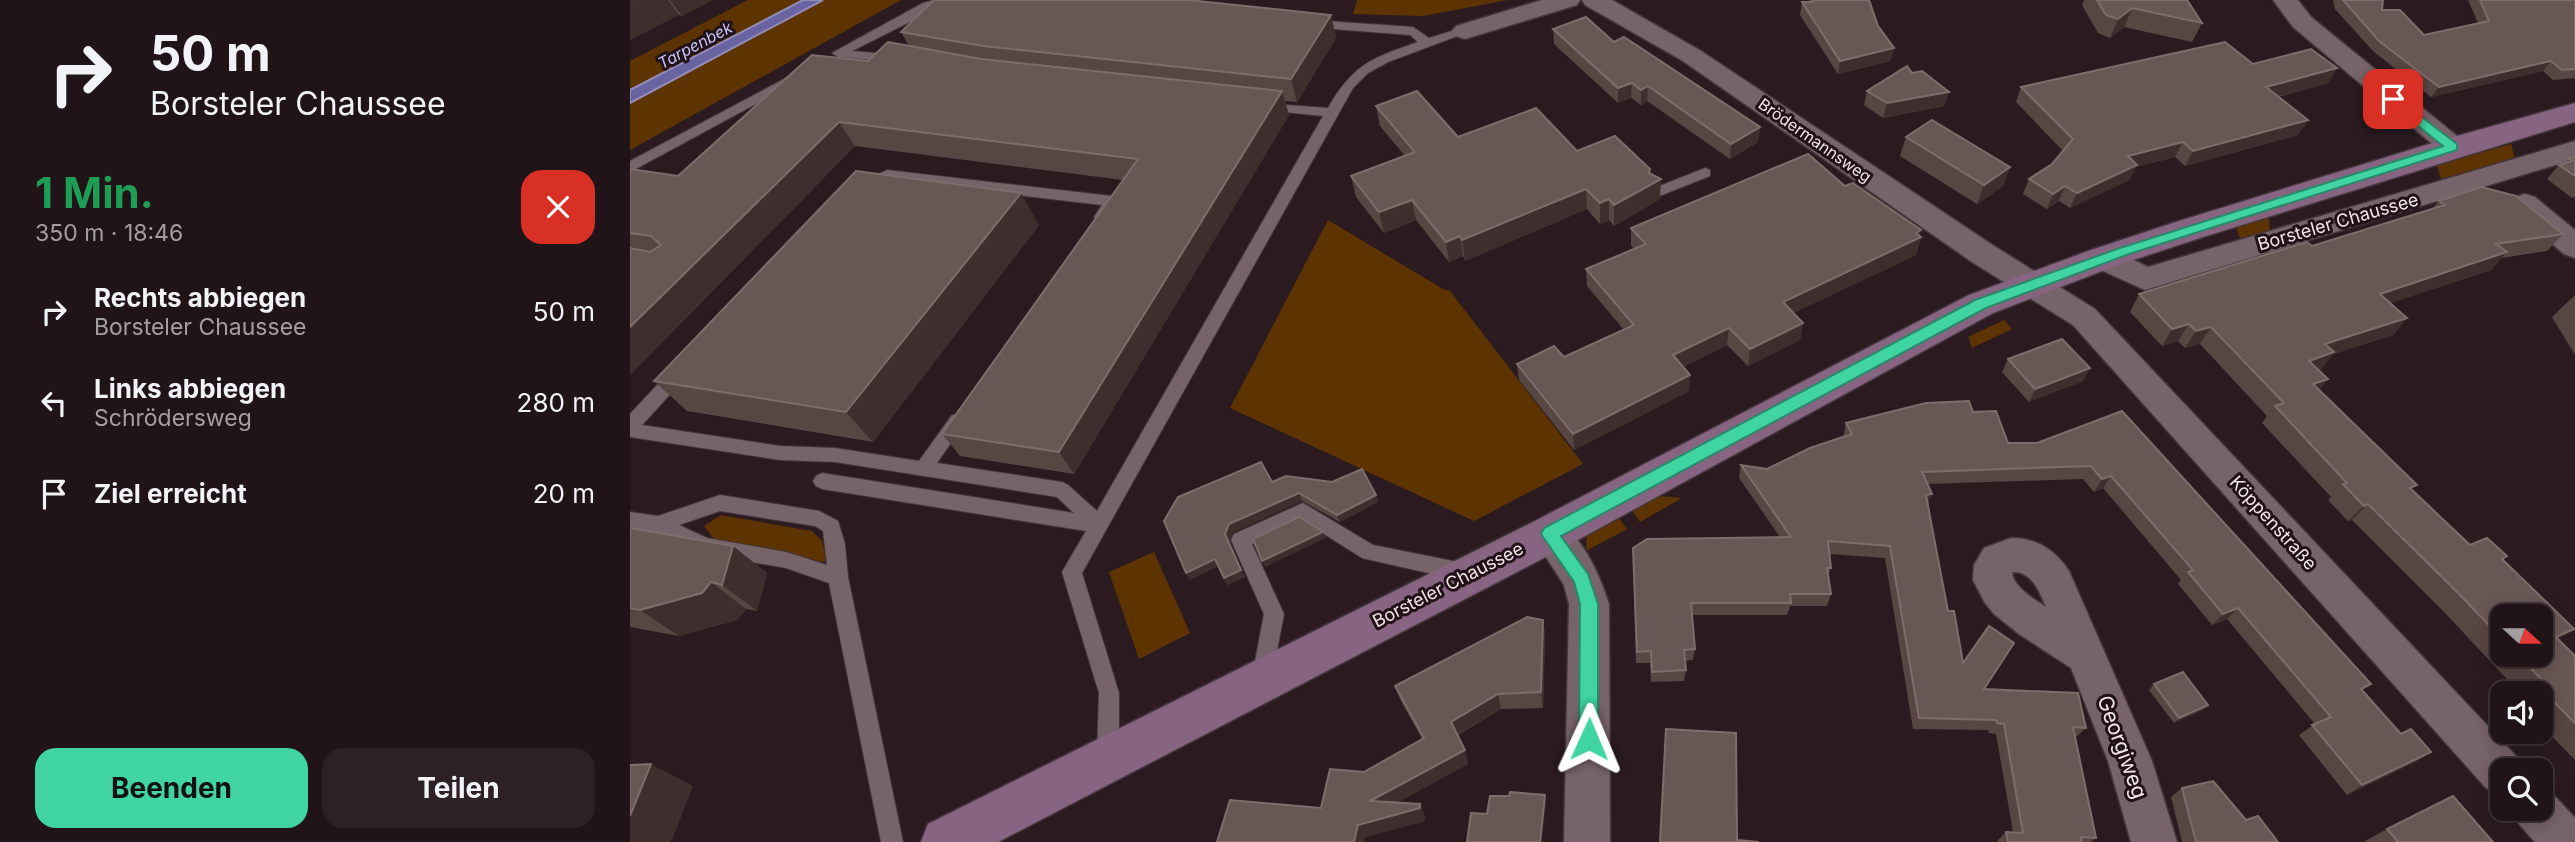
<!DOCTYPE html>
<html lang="de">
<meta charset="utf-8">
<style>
:root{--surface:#201419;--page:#2d2126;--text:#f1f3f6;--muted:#a29ea2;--line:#3d3338;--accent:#3fd4a2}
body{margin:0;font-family:Inter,sans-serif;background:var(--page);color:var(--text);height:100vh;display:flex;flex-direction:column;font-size:26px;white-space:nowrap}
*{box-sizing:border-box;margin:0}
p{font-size:23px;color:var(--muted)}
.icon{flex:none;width:38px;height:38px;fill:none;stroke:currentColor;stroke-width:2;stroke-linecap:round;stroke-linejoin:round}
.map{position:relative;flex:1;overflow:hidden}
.sheet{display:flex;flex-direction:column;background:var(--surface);width:630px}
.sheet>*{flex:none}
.hud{background:#201419;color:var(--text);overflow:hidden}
.needle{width:46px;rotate:111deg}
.tools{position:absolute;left:1860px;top:604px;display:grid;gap:14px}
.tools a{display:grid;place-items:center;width:63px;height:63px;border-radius:14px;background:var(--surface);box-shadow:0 4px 18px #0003,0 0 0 2px var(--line);font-size:35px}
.pin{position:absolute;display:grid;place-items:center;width:60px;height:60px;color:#fff;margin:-30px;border-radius:14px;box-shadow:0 4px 10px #0006}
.me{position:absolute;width:77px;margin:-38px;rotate:1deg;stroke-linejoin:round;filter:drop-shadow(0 0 5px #0008)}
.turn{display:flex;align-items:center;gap:24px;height:147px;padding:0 35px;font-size:32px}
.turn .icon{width:91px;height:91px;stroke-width:2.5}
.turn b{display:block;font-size:49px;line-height:60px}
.round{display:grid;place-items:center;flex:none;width:74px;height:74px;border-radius:21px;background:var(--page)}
.headline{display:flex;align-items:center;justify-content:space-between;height:119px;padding:0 35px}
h1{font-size:42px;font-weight:700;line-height:52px;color:#1e9e55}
.button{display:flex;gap:14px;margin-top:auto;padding:14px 35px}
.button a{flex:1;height:80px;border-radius:21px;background:var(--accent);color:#111;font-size:28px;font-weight:700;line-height:80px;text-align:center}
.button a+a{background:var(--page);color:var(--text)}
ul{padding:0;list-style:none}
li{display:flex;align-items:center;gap:21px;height:91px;padding:0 35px}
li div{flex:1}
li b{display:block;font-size:26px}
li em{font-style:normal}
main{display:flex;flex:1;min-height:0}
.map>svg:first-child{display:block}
.green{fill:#5d3300}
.water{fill:#6a63a2;stroke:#928ab7;stroke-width:2}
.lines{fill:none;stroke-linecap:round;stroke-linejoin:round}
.service-casing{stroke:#44373c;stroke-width:2}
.minor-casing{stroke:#44373c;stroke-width:3}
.secondary-casing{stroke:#44373c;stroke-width:3}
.service{fill:#77636a;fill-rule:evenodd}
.minor{fill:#77636a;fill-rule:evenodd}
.secondary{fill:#876482;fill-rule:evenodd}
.wall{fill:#584643;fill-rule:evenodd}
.shaded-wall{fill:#3f2e2e}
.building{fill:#695755;stroke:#7e6d6c;stroke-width:2}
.route{fill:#3fd4a2;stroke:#298a69;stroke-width:2}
.labels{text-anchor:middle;stroke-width:6;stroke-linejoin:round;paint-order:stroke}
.far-water-label{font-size:16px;font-style:italic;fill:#c7c4fa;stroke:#211218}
.far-street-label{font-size:16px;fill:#f0e5e8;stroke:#211218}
.street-label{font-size:18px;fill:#f0e5e8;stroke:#211218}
.near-street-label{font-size:21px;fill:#f0e5e8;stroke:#211218}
</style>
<main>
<section class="sheet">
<div class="hud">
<div class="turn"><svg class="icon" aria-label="right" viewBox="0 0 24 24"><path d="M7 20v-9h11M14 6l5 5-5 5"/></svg><div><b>50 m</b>Borsteler Chaussee</div></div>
</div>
<div class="headline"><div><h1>1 Min.</h1><p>350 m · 18:46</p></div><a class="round" style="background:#d93025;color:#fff"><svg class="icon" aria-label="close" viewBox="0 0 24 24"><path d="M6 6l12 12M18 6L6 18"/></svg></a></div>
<ul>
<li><svg class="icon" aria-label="right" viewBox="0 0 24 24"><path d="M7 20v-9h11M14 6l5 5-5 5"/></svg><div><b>Rechts abbiegen</b><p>Borsteler Chaussee</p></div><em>50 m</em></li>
<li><svg class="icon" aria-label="left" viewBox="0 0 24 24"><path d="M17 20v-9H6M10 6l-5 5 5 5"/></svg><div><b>Links abbiegen</b><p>Schrödersweg</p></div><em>280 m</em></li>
<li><svg class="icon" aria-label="arrive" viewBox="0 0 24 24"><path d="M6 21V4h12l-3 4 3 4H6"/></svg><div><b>Ziel erreicht</b></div><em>20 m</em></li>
</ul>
<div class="button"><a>Beenden</a><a>Teilen</a></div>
</section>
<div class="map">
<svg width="1945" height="842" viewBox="0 0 1945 842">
<rect width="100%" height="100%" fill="#2b1b21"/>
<g class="green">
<polygon points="118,0 271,0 0,150 0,61"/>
<polygon points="727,0 878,0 793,16 723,14"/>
<polygon points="1881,144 1885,159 1811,179 1807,165"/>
<polygon points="1639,216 1640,232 1611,242 1606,226"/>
<polygon points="698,220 813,289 820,291 953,464 844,521 600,408"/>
<polygon points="1374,320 1382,329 1342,348 1338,337"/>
<polygon points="1029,496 1052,498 1010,522 1002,510"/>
<polygon points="91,515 182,531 192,541 196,559 194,562 91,542 84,539 74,526"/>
<polygon points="988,517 997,529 956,551 957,533"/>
<polygon points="524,552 560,633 509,659 479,572"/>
</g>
<polygon class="water" points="173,0 193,0 0,103 0,90"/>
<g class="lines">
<g class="service-casing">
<g id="service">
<polygon points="304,0 323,0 222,51 267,55 273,59 272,62 208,57 202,53 293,3"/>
<path d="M681,20L783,27L799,38L835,27L841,31L758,62L738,73L723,88L452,573L489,693V757L486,765L478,768L470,765L467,757L469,693L432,572L456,531L192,489L186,486L183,481L186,476L192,473L444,513L427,497L205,462L150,460L0,437V414L43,368H55L57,373L55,378L12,425L150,446L205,448L289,461L322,415H334L337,420L307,463L432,482L438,485L467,511L693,116L635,110L630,109V103L698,108C723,64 742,58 788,42L780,35L677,27V21Z"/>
<polygon points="169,71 176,75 174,78 0,172 0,161"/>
<polygon points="1075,168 1080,170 1080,176 1027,197 1020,192 1022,189"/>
<polygon points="257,170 482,196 489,201 476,221 471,222 464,217 472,205 258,180 244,185 237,180"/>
<path d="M90,495L189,511L208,521L215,544L218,577L273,842H251L199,583L156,568L75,554L26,532L0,528V512L28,516ZM90,511L185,526L193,531L197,565L156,552L77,538L49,525Z"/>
<polygon points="673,503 743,545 833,563 840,566 843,572 840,578 833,581 732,558 672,520 622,544 654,614 642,677 639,684 632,687 625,684 622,677 634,614 601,540 604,534"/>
</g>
</g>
<g class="minor-casing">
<g id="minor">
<polygon points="912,0 950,0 947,5 835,39 826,36 822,31 826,26"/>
<polygon points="952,0 982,0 1071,51 1364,246 1465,309 1888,758 1893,770 1872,770 1872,795 1856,788 1443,325 1342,262 1053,61 955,5"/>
<polygon points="1643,0 1668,0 1681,17 1833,141 1837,147 1833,153 1823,156 1813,153 1663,27"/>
<polygon points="1945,141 1945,159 1515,290 1462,266 1458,258 1462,250 1473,247 1484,250 1518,267"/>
<polygon points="1895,194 1905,197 1945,230 1945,258 1934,254 1885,211 1880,204 1885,197"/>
<path d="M920,518C950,529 970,575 979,604L980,842H934L939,604L934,585L901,534L907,523Z"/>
<path d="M1381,538C1407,538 1425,550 1439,571L1522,761L1547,842H1501L1478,761L1441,668L1389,634L1364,614L1355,603L1343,580L1344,565L1354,548ZM1382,572C1402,571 1409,591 1416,607C1404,599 1383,587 1382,572Z"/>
<polygon points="1911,788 1921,792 1945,818 1945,842 1905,842 1889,824 1883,808 1911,808"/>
</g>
</g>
<g class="secondary-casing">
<polygon id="secondary" points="1945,103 1945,122 1573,237 1485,266 1363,313 935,547 368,842 291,842 298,824 905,521 1339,295 1461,250 1549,221 1809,141"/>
</g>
<use href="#service" class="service"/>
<use href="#minor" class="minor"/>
<use href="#secondary" class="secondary"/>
</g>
<g class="wall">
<polygon points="0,0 82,0 52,16"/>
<polygon points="1179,0 1239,0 1248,26 1264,48 1260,61 1208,74 1170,15 1172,2 1179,2"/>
<polygon points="1454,0 1557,0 1572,23 1562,42 1494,27 1480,38 1468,33 1452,5"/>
<polygon points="1703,0 1753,0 1752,10 1794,35 1848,23 1838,0 1945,0 1945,78 1923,80 1913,71 1801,97 1743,51 1705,9"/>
<polygon points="701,15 706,38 667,102 655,101 659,115 444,474 330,456 312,434 493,180 225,146 0,375 0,169 48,176 238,61 279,46 271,32"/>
<polygon points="923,29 984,42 1130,127 1128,142 1100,159 1017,101 1011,105 1001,98 988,103 924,44"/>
<polygon points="1623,64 1707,68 1698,83 1648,97 1678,120 1668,135 1555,166 1545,157 1506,167 1499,180 1440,208 1429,201 1417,209 1393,194 1399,179 1422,164 1433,151 1386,102 1391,87"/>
<polygon points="1237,91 1319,92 1314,106 1253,118 1234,105"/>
<polygon points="746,106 828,137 947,151 1019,173 1030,199 984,226 979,220 970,224 957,209 835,261 833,256 819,262 786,220 754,233 726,197 721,176 775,156 750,126"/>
<polygon points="1276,137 1380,167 1373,186 1347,204 1270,156"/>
<polygon points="1945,157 1945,197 1942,198 1917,179 1929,165 1935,163 1939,159"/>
<polygon points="1215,186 1291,237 1286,255 1163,313 1173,323 1170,340 1118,366 1097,345 1053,367 1060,375 1059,391 944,450 889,380 887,364 934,357 994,330 957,286 956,269 1004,249 1001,245 1001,228"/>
<path d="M1809,201L1933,234L1917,251L1871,258L1861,270L1760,303L1777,318L1763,335L1703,354L1691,369L1689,370L1698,379L1689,390L1782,490L1840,545L1873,559L1928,639L1945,656V760L1911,725V693H1887L1889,692L1814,612L1722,520L1718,521L1698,500L1701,497L1632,423L1637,416L1570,344L1555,348L1548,341L1532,346L1500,312L1509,294L1682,246L1802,209ZM1872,616L1911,654H1872Z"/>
<polygon points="409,225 243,442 57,411 24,381"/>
<polygon points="1945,295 1945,355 1922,317"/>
<polygon points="1378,359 1460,368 1453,381 1399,402 1372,372"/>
<polygon points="1492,411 1741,684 1732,690 1771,734 1801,752 1785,762 1717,795 1669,735 1685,724 1597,619 1582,625 1548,584 1551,580 1473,488 1464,492 1453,479 1297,484 1298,504 1318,611 1333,663 1354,689 1456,728 1445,738 1466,838 1461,842 1368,842 1368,840 1376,832 1383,832 1366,734 1359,733 1358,730 1283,729 1255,558 1199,554 1201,568 1198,575 1201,594 1197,606 1160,606 1157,615 1062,615 1065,649 1063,660 1055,661 1056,670 1054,681 1021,682 1020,663 1006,663 1003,560 1003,548 1150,537 1109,478 1111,465 1137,469 1213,437 1216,423 1343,412 1378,443 1407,443"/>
<polygon points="642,482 748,502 710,522 672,501 603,532 599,541 615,577 597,585 588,566 560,580 556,573"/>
<polygon points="0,528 137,573 127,611 116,609 107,620 49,636 0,627"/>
<polygon points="913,620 915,636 913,708 871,709 828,735 838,764 767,802 790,804 795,817 795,821 735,837 691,808 734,772 792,739 771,701 765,686"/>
<polygon points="1524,684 1573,710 1544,723 1519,690"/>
<polygon points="1552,788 1616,820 1648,842 1552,842 1541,797"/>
<polygon points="1757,829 1863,842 1736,842 1735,841"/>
</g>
<g class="shaded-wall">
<polygon points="4,0 38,0 49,15 0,40 0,2"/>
<polygon points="40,0 82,0 52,16"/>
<polygon points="1502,8 1494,27 1480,38 1488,19"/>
<polygon points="701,15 706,38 667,102 661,79"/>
<polygon points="1264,48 1260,61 1208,74 1210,61"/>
<polygon points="1921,61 1913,71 1801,97 1809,87"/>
<polygon points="1707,68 1698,83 1627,102 1636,87"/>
<polygon points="1002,83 1001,98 988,103 988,88"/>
<polygon points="1018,86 1017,101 1011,105 1011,90"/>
<polygon points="652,91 659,115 444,474 429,452"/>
<polygon points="1319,92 1314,106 1253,118 1257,103"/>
<polygon points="1678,120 1668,135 1555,166 1563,151"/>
<polygon points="209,122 225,146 0,375 0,327"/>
<polygon points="1130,127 1128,142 1100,159 1101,144"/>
<polygon points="1553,142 1545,157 1506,167 1499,180 1440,208 1447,193 1498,156"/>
<polygon points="1380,167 1373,186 1347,204 1354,185"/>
<polygon points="1031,179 1030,199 984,226 984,205"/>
<polygon points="1435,186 1429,201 1417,209 1423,194"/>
<polygon points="956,189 957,209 835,261 832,240"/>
<polygon points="391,193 409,225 243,442 216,412"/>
<polygon points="979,199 979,220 970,224 970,203"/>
<polygon points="782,200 786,220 754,233 749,212"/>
<polygon points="1291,230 1289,239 1291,237 1286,255 1150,319 1153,302"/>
<polygon points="830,236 833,256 819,262 816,242"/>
<polygon points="1877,252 1861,270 1736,311 1750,294"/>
<polygon points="1777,318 1763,335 1703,354 1691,369 1666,378 1679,361 1695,344"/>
<polygon points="1173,323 1170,340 1118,366 1120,349"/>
<polygon points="1559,324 1548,341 1532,346 1542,329"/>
<polygon points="1581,327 1570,344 1555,348 1566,331"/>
<polygon points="1099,328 1097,345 1042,372 1043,355"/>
<polygon points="1460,368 1453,381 1399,402 1405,389"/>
<polygon points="1060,375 1059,391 944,450 943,434"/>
<polygon points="1698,379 1684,396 1683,384"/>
<polygon points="1481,476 1473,488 1464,492 1472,479"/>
<polygon points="669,493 672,501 603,532 599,541 615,577 597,585 594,578 595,534 599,524"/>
<polygon points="1302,494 1296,507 1296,495"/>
<polygon points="746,495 748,502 710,522 707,515"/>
<polygon points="1738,504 1722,520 1718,521 1734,506"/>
<polygon points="693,532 696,538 635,567 632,561"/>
<polygon points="103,546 137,573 127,611 92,585"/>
<polygon points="585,559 589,566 560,580 556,573"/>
<polygon points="81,582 116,609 107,620 49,636 10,610"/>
<polygon points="1608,608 1597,619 1582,625 1593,614"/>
<polygon points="913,620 915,636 913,708 911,692"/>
<polygon points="1944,629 1922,643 1926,637"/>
<polygon points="868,694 871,709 825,736 821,722"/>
<polygon points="1578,705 1573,710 1544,723 1549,718"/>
<polygon points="835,750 838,764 747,814 740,801"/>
<polygon points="1801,752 1785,762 1717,795 1732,785"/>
<polygon points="21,764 63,786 42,840 39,842 0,842 0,816"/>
<polygon points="915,795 916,803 912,842 910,842"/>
<polygon points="790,804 795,817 795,821 735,837 734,842 724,842 728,825"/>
</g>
<g class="building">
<polygon points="304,0 558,0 701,15 661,79 353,46 271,32"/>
<polygon points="1183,0 1239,0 1248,26 1264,48 1210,61 1172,2 1183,2"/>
<polygon points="1467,0 1557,0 1572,23 1502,8 1488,19 1476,15"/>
<polygon points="1713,0 1753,0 1752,10 1770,10 1794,35 1859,21 1850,0 1945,0 1945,69 1932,70 1921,61 1809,87 1749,41"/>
<polygon points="956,17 984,42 994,37 1130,127 1101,144 1018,86 1011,90 1002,83 988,88 923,29"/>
<polygon points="258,42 351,59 652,91 429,452 312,434 508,159 209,122 0,327 0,248 20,252 31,245 21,236 0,233 0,169 48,176 182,55 238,61"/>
<polygon points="1595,42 1623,64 1681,49 1707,68 1636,87 1678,120 1563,151 1553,142 1498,156 1507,165 1447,193 1435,186 1423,194 1399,179 1422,164 1443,139 1391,87"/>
<polygon points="1277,66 1282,73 1292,71 1319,92 1257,103 1237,91"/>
<polygon points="787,91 828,137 906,108 947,151 985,136 1020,169 1019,173 1031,179 984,205 979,199 970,203 956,189 832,240 830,236 816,242 782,200 749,212 721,176 785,152 746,106"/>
<polygon points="1302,120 1380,167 1354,185 1276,137"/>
<polygon points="1178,154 1215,186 1223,183 1291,230 1286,233 1291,237 1153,302 1173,323 1120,349 1099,328 1043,355 1060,375 943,434 887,364 924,346 934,357 1004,325 956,269 1016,244 1001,228"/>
<polygon points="1945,157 1945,176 1929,165 1942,161 1939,159"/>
<polygon points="226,171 391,193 216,412 24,381"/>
<polygon points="1851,187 1886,196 1933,234 1866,244 1877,252 1750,294 1777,318 1695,344 1704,352 1679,361 1698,379 1683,384 1787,485 1780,488 1840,545 1857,538 1877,556 1872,559 1944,629 1926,637 1945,656 1945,723 1904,682 1911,679 1887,654 1911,654 1911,616 1872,616 1872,639 1833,598 1738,504 1734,506 1713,484 1717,483 1645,406 1654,403 1581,327 1566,331 1559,324 1542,329 1509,294 1677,242 1682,246 1815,205 1809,201"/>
<polygon points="1432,339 1460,368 1405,389 1378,359"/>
<polygon points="1339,401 1343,412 1366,411 1378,443 1407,443 1492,411 1741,684 1731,689 1771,734 1781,729 1801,752 1732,785 1682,725 1701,717 1608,608 1593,614 1558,572 1563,570 1481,476 1472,479 1461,466 1292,472 1302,494 1296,495 1305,543 1318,611 1324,611 1333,663 1359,626 1384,643 1354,689 1448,693 1456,728 1443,727 1466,838 1451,837 1452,842 1378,842 1376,832 1393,833 1374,724 1367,723 1366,720 1289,718 1260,546 1198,541 1201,568 1197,568 1201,594 1160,594 1161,603 1061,603 1065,649 1054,650 1056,670 1022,672 1021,651 1007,652 1003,548 1017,539 1161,537 1111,465 1137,469 1180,448 1222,434 1216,423 1296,403"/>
<polygon points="631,462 642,482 656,476 702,482 732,469 746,495 707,515 669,493 599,524 595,534 611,570 594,578 585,559 556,573 534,521 548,497"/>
<polygon points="669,517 693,532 632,561 623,539"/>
<polygon points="0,528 103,546 92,585 81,582 72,593 10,610 0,608"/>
<polygon points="897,617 913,620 911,692 868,694 821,722 835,750 740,801 790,804 790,808 728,825 724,842 587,842 600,800 691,808 700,769 734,772 794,738 765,686"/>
<polygon points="1553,672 1578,705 1549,718 1524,684"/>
<polygon points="1036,729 1106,733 1107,840 1129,842 1030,842"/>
<polygon points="21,764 0,816 0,765"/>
<polygon points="1583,781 1616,820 1628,816 1648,842 1566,842 1552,788"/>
<polygon points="880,792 915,795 910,842 837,842 841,813 857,814 860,796 879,796"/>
<polygon points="1823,796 1863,842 1768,842 1757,829"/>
</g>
<polygon class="route" points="1763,95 1827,144 1827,150 1499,254 1356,308 931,536 958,574 968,604 968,739 966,746 959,749 952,746 949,739 950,604 944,582 911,534 914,528 1345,300 1490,248 1813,146 1759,102 1757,99"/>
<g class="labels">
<g class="far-water-label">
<text transform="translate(65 45) rotate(-28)" y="6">Tarpenbek</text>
</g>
<g class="far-street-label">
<text transform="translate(1185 140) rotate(35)" y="6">Brödermannsweg</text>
</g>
<g class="street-label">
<text transform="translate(1708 222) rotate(-16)" y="6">Borsteler Chaussee</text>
<text transform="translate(1643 523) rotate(48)" y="6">Köppenstraße</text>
<text transform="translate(818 585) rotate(-27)" y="6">Borsteler Chaussee</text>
</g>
<g class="near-street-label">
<text transform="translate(1492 747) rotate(70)" y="7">Georgiweg</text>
</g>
</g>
</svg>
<div class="tools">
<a><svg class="needle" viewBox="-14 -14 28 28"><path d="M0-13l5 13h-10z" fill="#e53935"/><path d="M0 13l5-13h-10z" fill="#a29ea2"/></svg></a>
<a><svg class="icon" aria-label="sound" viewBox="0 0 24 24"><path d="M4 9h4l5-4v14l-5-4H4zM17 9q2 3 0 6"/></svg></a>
<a><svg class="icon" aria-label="search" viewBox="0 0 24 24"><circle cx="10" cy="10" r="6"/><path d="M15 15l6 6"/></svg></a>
</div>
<div class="pin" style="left:1763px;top:99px;background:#d93025"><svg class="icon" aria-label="arrive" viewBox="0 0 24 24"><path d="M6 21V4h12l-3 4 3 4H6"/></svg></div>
<svg class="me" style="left:959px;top:739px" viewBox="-20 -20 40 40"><path d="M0-17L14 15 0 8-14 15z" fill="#3fd4a2" stroke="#fff" stroke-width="4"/></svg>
</div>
</main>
